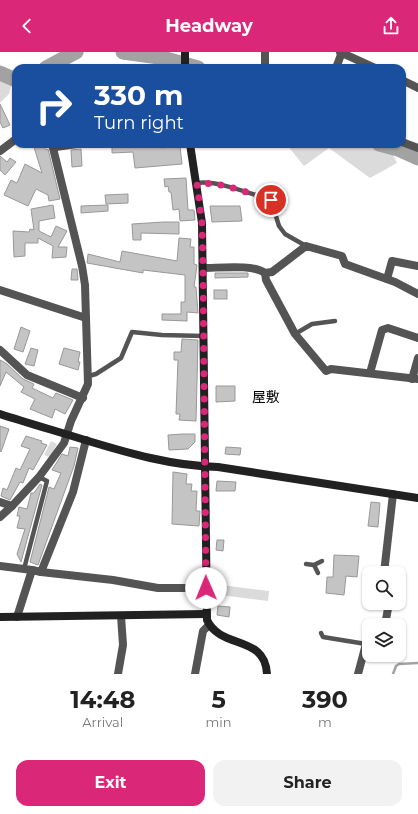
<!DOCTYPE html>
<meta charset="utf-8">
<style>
:root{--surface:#fff;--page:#f2f2f2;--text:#222;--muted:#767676;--accent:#db2777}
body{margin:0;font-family:Montserrat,"Noto Sans JP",sans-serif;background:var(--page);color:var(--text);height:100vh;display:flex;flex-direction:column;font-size:15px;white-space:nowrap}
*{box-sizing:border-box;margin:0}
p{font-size:13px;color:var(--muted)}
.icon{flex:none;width:22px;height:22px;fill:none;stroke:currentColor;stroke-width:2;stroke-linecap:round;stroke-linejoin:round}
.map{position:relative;height:622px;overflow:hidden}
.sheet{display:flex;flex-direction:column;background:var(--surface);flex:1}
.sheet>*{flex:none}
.hud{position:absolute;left:12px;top:12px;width:394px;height:84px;border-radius:12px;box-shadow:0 1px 3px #0004;background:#1a4fa0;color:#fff;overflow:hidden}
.controls{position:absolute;left:362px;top:514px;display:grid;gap:8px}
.controls a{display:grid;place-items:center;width:44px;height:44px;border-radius:8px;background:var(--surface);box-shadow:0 1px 3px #0004;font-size:20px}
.pin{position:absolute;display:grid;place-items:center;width:34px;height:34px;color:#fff;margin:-17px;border:2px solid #fff;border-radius:50%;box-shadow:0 1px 4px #0007}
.me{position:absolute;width:44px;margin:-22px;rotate:359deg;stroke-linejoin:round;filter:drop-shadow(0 0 3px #0008)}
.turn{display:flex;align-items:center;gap:14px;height:84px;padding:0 16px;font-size:18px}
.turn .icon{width:52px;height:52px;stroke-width:2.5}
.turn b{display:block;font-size:28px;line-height:34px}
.eta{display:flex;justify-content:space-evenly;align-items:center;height:68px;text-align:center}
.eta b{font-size:24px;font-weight:700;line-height:28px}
.primary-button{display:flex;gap:8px;margin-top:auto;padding:8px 16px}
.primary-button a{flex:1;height:46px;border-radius:12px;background:var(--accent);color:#fff;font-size:16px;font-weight:700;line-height:46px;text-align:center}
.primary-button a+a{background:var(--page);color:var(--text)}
header{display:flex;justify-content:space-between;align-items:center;height:52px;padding:0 16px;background:var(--accent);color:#fff;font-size:18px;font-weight:700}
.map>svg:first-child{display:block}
.green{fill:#dbdbdb}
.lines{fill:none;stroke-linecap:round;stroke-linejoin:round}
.stream{stroke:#a2a2a2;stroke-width:2.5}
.river{stroke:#a2a2a2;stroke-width:15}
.building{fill:#c4c4c4;stroke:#989898}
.lane{stroke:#545454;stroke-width:4.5}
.street{stroke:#545454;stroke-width:8}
.secondary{stroke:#212121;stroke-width:8}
.route{stroke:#db2777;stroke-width:7;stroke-dasharray:0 12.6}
.labels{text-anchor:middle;stroke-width:3;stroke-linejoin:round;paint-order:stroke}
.quarter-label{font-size:14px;fill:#000;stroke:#fff}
</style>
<header><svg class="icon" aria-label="back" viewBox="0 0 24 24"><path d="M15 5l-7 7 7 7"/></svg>Headway<svg class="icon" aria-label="share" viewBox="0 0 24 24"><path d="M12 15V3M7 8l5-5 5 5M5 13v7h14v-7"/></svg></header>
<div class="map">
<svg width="418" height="622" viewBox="0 0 418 622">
<rect width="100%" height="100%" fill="#fff"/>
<g class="green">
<polygon points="0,27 11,33 9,42 0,51"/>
<polygon points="289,92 362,92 368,95 392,101 397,111 370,126 329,96 304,114 287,93"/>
<polygon points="51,389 57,392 50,405 44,403"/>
<polygon points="221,533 269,539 268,549 220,543"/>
</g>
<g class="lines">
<polyline class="stream" points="393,622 396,614 399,612 418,611"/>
<g class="river">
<polyline points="123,0 159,5 198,16"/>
<polyline points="46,16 76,0"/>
<polyline points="0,21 16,28"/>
<polyline points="379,92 398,97 418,106"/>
</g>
</g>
<g class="building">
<polygon points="0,52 10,73 3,76 0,70"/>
<polygon points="33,92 43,92 46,98 48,97 60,147 49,149 48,143 36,137 28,154 4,143 11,128 17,131 25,112 42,121"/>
<polygon points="140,92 160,94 161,96 180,94 182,112 135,116 133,100 112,101 112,93"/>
<polygon points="81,97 82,114 72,115 71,98"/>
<polygon points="0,104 7,110 10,106 16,110 5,123 0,118"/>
<polygon points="186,126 188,158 194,158 195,168 180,169 179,157 173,158 171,140 169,140 168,134 165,135 164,127"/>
<polygon points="128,142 128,151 106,152 105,143"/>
<polygon points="53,153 55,166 39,169 39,179 51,185 56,174 67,179 58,195 67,195 66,205 52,206 53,194 38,186 38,191 25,191 25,204 14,205 13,179 29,180 30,177 34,178 31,157"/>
<polygon points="108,153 108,159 81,161 81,154"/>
<polygon points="210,154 240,154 242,169 212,170"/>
<polygon points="164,170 179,170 179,182 141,181 141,188 133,188 132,172"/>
<polygon points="179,186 191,187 190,195 194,195 194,212 197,213 194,235 196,235 198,261 187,260 187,269 162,268 162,262 181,262 181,250 185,250 185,223 143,218 143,221 87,211 88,202 120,210 122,199 177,209"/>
<polygon points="72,217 77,217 78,228 71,228"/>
<polygon points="215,221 248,221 248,225 215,226"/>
<rect x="214" y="238" width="13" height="9"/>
<polygon points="21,275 30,279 23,300 14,297"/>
<polygon points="182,287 198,288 196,369 179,368 180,362 176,362 178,308 174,308 174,300 181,300"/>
<polygon points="31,296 38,298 34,314 25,312"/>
<polygon points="64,296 80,300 78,310 80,310 78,318 59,312"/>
<polygon points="0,308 7,312 23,327 34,332 32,336 53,346 56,341 73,348 65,362 55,357 52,366 30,357 35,347 21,340 24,335 6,320 0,334"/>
<polygon points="216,334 235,334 235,349 216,350"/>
<polygon points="0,374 9,377 1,400 0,399"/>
<polygon points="183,382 195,382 195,390 188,397 169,398 168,383"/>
<polygon points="26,384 42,389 41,391 47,393 33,418 29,416 23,431 20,430 10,448 1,444 3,436 7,438 16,416 20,418 30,397 21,394"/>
<polygon points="70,395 78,396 74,414 38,513 30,510 49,435 54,437 61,421 52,418 62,402 68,404"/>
<polygon points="226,395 241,396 240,403 225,402"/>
<polygon points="173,420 187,422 186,432 192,432 191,439 197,439 196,459 200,459 199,474 172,472"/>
<polygon points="217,429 236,430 235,439 216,439"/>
<polygon points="40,432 42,433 21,510 17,502 25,477 17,476 20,464 17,464 19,455 27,457 31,441 34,441"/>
<polygon points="371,450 380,451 378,475 368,474"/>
<polygon points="217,488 224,488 223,499 216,498"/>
<polygon points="334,503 359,504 357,525 346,524 344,543 326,541 327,525 333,525"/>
<polygon points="218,554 230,555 229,565 217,563"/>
</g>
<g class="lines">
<g class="lane">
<polyline points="54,97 83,93"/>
<path d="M197,131C217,128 251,142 271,148L279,174L285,182L306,194"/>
<polyline points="295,282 312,272 335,269"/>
<polyline points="89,324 96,322 121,306 132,280 162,283 204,284"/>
<polyline points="306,512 314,513 322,509"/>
<polyline points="314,513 318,521"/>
<polyline points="24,517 47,429 39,425"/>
<polyline points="321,581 323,585 366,592"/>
</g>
<g class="street">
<polyline points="340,0 375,16"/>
<polyline points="265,16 265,0"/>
<polyline points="336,16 342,0"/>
<polyline points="402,28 418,36"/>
<polyline points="402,90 418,96"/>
<polyline points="0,99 16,87"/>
<path d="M203,216C219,216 254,212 265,221"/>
<polyline points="387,227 392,209 418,214"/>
<polyline points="0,238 86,266"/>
<polyline points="418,242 395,230 345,212 342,204 306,194 272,220 265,221 266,228 295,282 326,319 331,317 418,327"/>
<polyline points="0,298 27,323 83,346"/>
<polyline points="370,321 382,278 388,276 418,286"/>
<polyline points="412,327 418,306"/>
<polyline points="0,450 12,454 39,425 64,391 71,369 88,332 85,233 82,214 52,92"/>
<polyline points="0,465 12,454"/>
<polyline points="0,514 32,518"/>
<polyline points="41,520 113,528 158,536 206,536"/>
<polyline points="384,521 393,442"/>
<polyline points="17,565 32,518 41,520 73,440 86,388"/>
<polyline points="385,573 389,551"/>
<polyline points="118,622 123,593 121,564"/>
<polyline points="195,622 203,579 209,573"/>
<polyline points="358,622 366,592 369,589"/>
</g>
<g class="secondary">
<polyline points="185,16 185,0"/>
<path d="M190,92L202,171L207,568C221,598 265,582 267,622"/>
<path d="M0,362C28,371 56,379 85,388C128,401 172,414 218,415L418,446"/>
<polyline points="0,565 206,562"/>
</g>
</g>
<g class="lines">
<path class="route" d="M206,536L203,216L202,171L197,132C217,128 251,142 271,148"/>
</g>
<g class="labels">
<g class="quarter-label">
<text x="266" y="350">屋敷</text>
</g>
</g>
</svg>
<div class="controls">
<a><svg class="icon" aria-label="search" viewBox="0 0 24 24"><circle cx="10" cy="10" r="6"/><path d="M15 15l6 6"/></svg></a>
<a><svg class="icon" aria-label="layers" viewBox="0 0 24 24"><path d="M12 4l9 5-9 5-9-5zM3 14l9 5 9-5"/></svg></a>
</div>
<div class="pin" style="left:271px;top:148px;background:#d93025"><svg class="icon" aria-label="arrive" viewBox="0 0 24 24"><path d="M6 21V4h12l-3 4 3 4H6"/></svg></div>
<svg class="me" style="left:206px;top:536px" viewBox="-20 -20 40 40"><circle r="19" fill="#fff"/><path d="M0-13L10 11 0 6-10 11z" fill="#db2777"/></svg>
<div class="hud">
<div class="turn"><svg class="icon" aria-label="right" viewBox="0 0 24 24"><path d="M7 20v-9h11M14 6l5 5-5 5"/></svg><div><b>330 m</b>Turn right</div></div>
</div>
</div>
<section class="sheet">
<div class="eta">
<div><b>14:48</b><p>Arrival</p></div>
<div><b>5</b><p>min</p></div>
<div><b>390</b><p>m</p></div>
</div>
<div class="primary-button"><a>Exit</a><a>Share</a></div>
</section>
